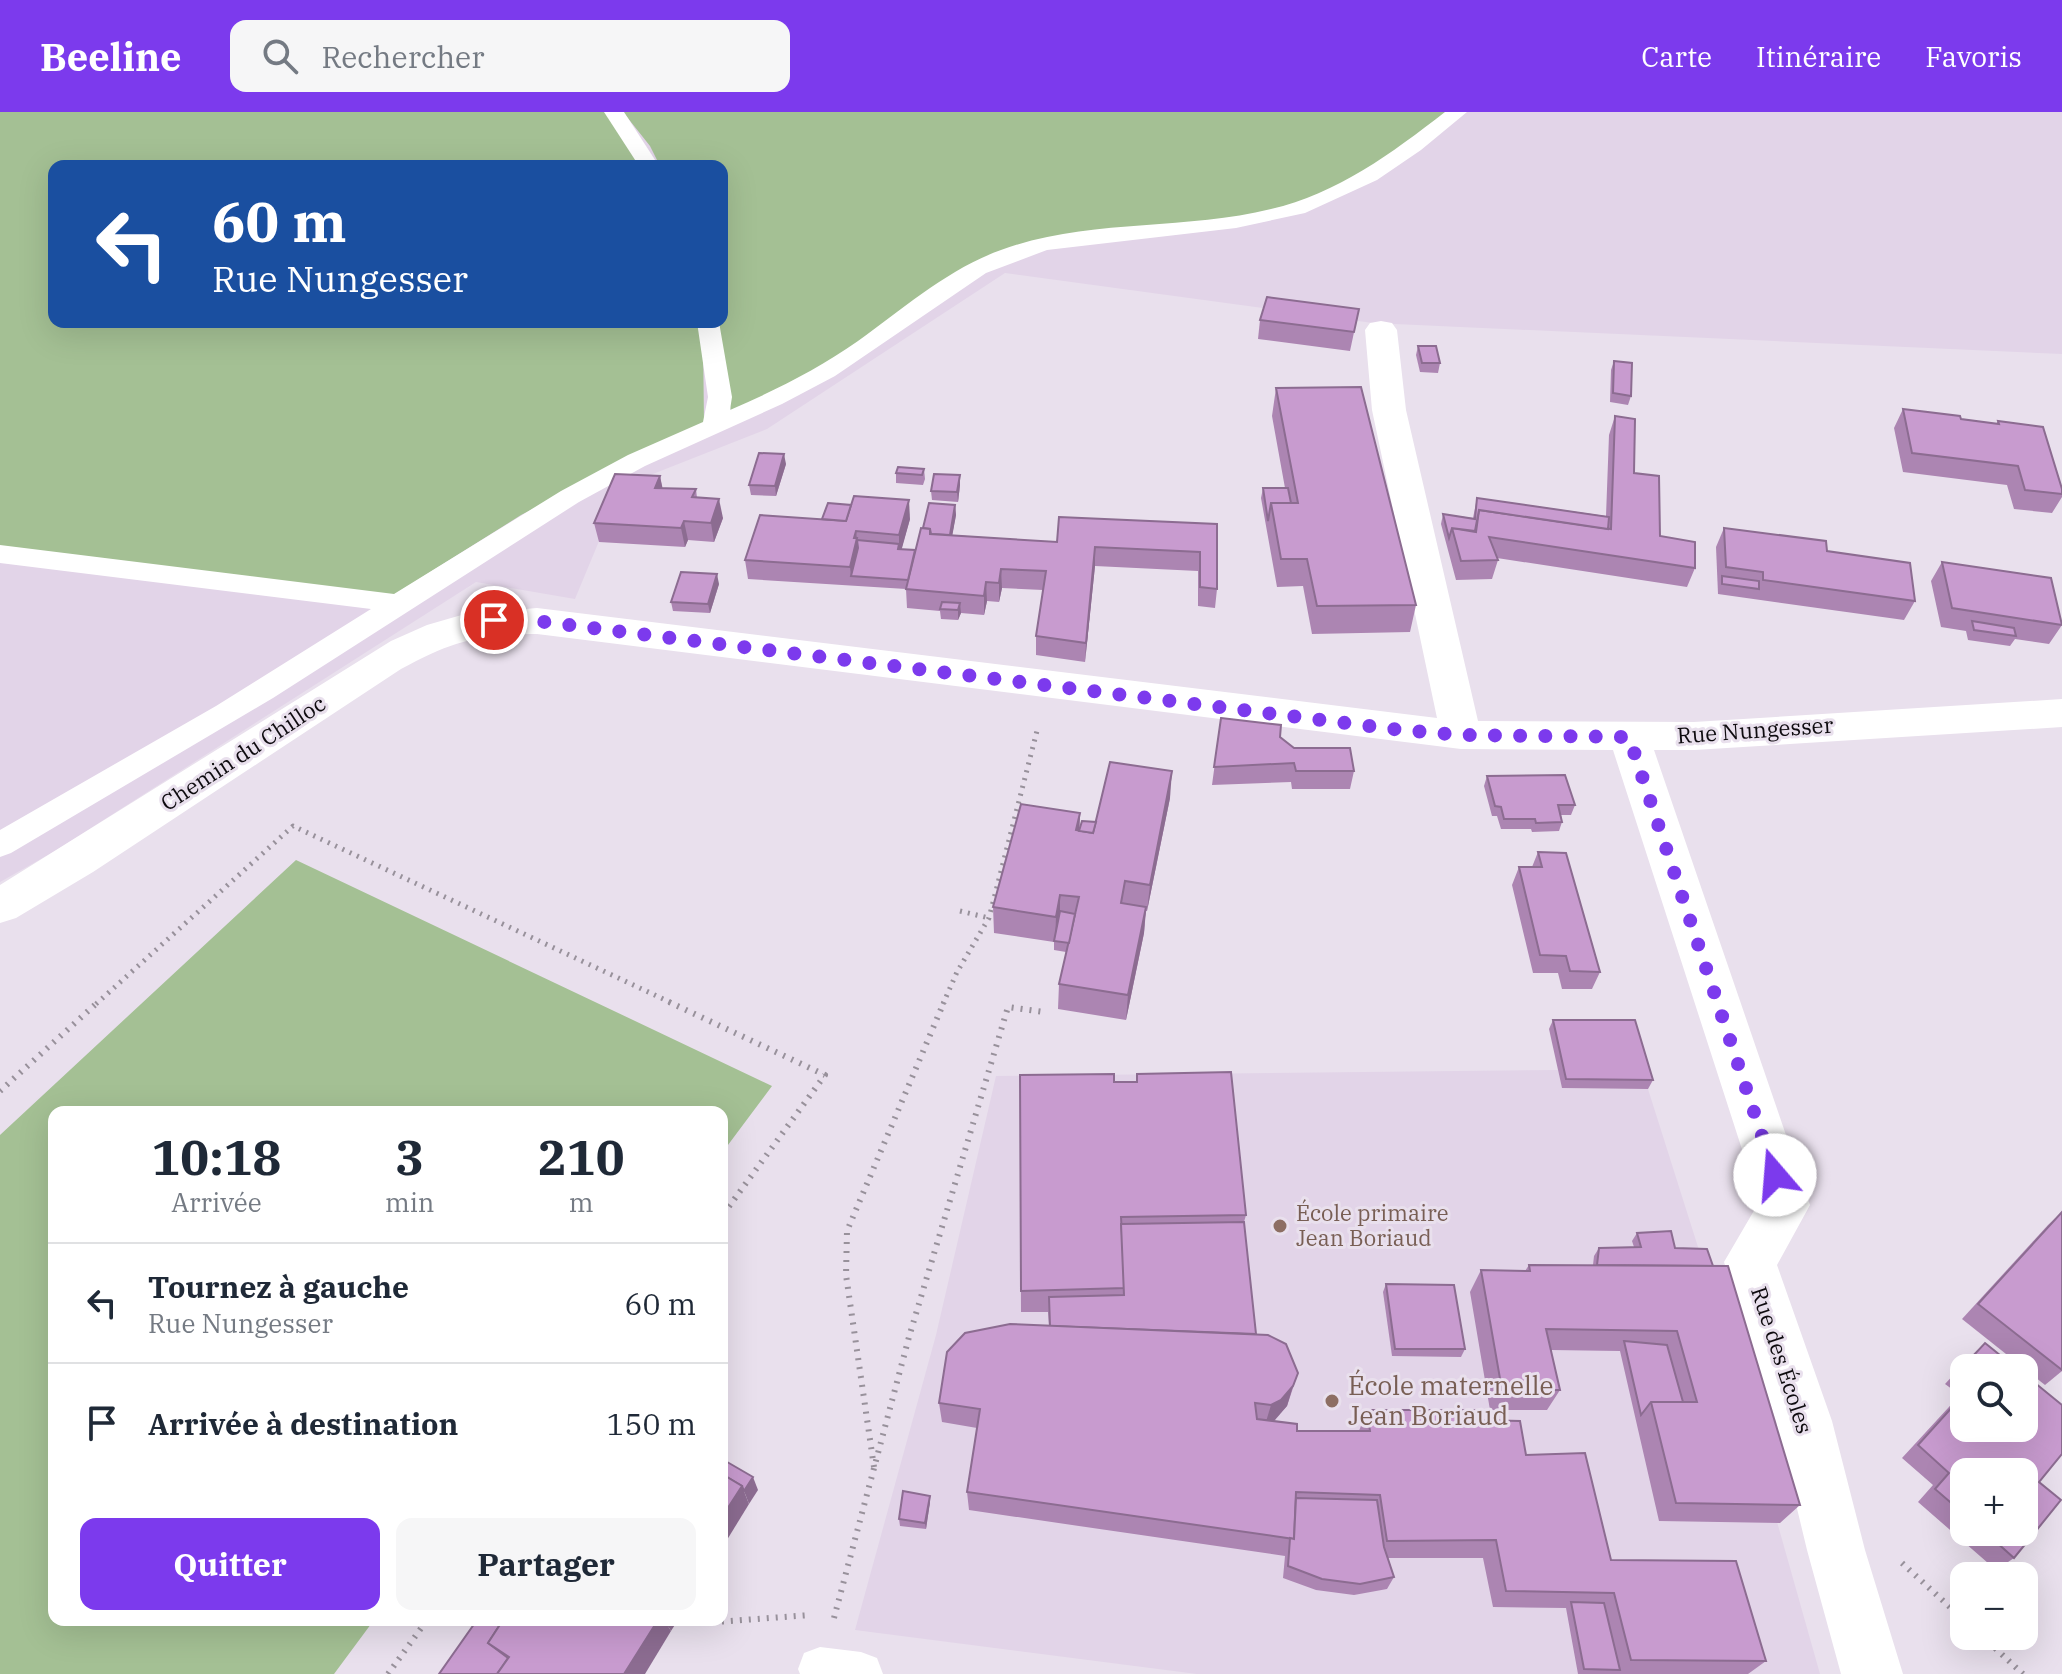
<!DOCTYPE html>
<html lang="fr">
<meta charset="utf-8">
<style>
:root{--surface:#fff;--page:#f6f6f7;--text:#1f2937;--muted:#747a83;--line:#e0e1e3;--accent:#7c3aed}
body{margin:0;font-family:"IBM Plex Serif",serif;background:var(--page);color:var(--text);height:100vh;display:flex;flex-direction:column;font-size:30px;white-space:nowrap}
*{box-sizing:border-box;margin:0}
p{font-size:26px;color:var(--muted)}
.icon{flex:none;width:44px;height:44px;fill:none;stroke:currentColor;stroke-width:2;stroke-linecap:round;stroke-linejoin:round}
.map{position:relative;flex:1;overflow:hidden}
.side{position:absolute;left:48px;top:994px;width:680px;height:520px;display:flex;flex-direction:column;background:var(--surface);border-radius:16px;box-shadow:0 8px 32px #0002}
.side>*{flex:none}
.guide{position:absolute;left:48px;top:48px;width:680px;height:168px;border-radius:16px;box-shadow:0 8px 32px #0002;background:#1a4fa0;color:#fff;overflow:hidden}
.buttons{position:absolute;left:1950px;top:1242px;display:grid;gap:16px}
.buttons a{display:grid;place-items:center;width:88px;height:88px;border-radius:16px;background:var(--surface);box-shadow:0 8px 32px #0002;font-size:40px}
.pin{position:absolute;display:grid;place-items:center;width:68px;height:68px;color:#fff;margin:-34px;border:4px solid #fff;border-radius:50%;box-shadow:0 2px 8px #0007}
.me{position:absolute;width:88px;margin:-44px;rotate:342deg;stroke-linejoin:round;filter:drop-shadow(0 0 6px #0008)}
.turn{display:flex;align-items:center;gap:28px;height:168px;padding:0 32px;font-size:36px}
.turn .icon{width:104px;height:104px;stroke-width:2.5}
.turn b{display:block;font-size:56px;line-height:68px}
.eta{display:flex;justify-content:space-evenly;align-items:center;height:136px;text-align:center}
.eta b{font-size:48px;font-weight:700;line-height:56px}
.button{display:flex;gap:16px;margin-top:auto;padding:16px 32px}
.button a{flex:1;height:92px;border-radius:16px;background:var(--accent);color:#fff;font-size:32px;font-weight:700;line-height:92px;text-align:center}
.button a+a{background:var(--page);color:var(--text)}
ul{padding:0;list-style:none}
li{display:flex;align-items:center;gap:24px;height:120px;padding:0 32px;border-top:2px solid var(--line)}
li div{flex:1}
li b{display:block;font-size:30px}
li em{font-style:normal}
header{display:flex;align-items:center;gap:48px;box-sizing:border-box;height:112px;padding:0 40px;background:var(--accent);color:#fff}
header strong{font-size:38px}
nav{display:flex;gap:44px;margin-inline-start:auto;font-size:28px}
.search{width:560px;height:72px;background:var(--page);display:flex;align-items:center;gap:20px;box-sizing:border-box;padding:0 28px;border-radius:16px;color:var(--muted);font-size:30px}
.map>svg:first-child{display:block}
.built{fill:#e2d4e8;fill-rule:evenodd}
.green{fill:#a4c094}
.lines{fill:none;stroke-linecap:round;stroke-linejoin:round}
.path-far1{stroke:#98919b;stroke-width:5;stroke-dasharray:2 6;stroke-linecap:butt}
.path{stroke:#98919b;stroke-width:6;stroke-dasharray:2 7;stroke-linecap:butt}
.service{fill:#fff;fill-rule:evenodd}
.minor{fill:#fff;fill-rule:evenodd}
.wall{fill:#ac85b2;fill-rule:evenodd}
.shaded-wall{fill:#8c6c91}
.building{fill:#c89bcf;stroke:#8c6c91;stroke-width:2}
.route{stroke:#7c3aed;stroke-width:14;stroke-dasharray:0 25.2}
.education-dot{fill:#8d6e63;stroke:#e9e0ed;stroke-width:3}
.labels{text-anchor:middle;stroke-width:6;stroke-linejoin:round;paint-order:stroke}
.street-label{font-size:22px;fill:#0e0b0f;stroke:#e9e0ed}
.education-label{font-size:22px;fill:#785e54;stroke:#e9e0ed;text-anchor:start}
.near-education-label{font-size:26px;fill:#785e54;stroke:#e9e0ed;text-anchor:start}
</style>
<header>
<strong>Beeline</strong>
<div class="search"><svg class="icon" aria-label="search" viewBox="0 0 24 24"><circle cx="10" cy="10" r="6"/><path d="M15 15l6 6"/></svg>Rechercher</div>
<nav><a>Carte</a><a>Itinéraire</a><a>Favoris</a></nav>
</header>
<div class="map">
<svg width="2062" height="1562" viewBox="0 0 2062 1562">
<rect width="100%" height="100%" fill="#e9e0ed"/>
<g class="built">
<path d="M0,0H2062V242L1373,211L1005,161L767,317L630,371L619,381L575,487L476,470L55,739L0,770ZM54,54H722V210H54Z"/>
<polygon points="1558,958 1562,976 1648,977 1711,1176 1820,1562 1197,1562 855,1518 936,1223 996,964"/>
</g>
<g class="green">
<polygon points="0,0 605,0 640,54 54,54 54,210 699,210 703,226 704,311 521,403 392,484 0,437"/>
<polygon points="623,0 1448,0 1372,58 1292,94 1253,103 1015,136 818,257 731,300 717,210 722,210 722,54 660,54 650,34"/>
<polygon points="296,748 772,974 722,1041 722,1000 54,1000 54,1508 374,1508 334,1562 0,1562 0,1023"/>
</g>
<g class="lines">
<g class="path-far1">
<polyline points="960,799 989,806"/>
<polyline points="96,892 293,714 674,892"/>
<polyline points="943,892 957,860 989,806 1038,615"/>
</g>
<g class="path">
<polyline points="669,890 825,963 722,1104"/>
<polyline points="0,979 98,890"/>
<polyline points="874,1355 846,1163 847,1119 944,890"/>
<polyline points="1902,1451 1964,1508"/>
<polyline points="834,1506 909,1225 1008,895 1044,900"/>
<polyline points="677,1509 703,1511 810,1503"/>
<polyline points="1982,1524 2023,1562"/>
<polyline points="388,1562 427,1508"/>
</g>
<g class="service">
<polygon points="604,0 624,0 659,54 639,54"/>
<path d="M1445,0H1467L1421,38L1377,68L1305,101L1236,116L1047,138L986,161L835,264L782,292L645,354L579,390L273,586L11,741L0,745V718L216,594L371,497L0,451V433L394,482L561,379L628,343L703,310L708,285L697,210H719L732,285L730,298C774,279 818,257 858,229C904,196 948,157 1001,138C1088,106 1183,119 1271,97C1337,82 1392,41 1445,0Z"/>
<polygon points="820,1535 861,1540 877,1546 883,1562 800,1562 798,1557 804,1541"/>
</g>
<path class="minor" d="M1381,209L1392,211L1397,218L1406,298L1478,609L1694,610L2062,587V615L1694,638H1654L1810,1093L1777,1153L1832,1309L1865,1438L1903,1562H1841L1807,1438L1776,1309L1724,1150L1759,1090L1613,638L1461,637L537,522C479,522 452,529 401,557L93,760L16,806L0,811V773L391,529L427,513L465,502L537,496L1437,606L1372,298L1365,218L1370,211Z"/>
</g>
<g class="wall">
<polygon points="1359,197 1350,239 1258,227 1260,208"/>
<polygon points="1418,234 1440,251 1438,261 1420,260 1416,243"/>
<polygon points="1614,249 1631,284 1628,293 1610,290 1611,258"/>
<polygon points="1276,276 1416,493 1410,520 1312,522 1303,474 1277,475 1261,386 1263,376 1285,376 1272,304"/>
<polygon points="1903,297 1961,307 1996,312 1998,309 2062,377 2062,385 2052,401 2014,397 2007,373 1903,360 1894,316"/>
<polygon points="1615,304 1634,361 1660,424 1695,456 1687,475 1497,446 1498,448 1492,467 1456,468 1441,412 1443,402 1473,406 1477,386 1606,404 1609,323"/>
<polygon points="786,352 776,384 751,383 749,373"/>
<polygon points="924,357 925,367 923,373 896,371 896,361"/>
<polygon points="960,363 960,373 958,390 932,388 931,379"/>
<polygon points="660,364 662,376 696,377 697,386 723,406 714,430 688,428 685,435 599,430 594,411"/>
<polygon points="955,393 956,403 952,423 1057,430 1217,412 1217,477 1215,496 1198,494 1198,459 1095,454 1085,550 1036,543 1036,524 1043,478 1002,476 999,490 987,489 984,503 961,501 958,508 941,507 940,499 907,496 906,477 748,467 745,448 822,407 910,407 901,438 915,438 923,416"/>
<polygon points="1724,416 1827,439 1915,489 1904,508 1718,482 1716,435"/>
<polygon points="1942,450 2062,513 2049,532 2015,527 2010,534 1968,528 1966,519 1941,515 1931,469"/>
<polygon points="719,472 710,501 673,499 671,490"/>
<polygon points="1221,606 1280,625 1294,636 1354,659 1350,677 1292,677 1291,670 1212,673"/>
<polygon points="1487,664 1575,693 1571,703 1561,703 1562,710 1559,719 1532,720 1531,717 1501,717 1497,704 1492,704 1484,674"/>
<polygon points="1170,686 1147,799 1146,799 1144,821 1126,908 1058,897 1059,872 1066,840 1054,838 1054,830 994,821 993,795 1080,701 1079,719 1096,710"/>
<polygon points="1538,740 1600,860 1592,877 1562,877 1558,861 1533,861 1512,773 1519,755 1532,755"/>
<polygon points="1553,908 1653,968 1648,977 1562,976 1549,917"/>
<polygon points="1137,962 1246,1103 1244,1110 1256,1222 1298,1261 1287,1294 1273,1309 1297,1319 1359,1319 1367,1298 1478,1308 1526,1343 1611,1448 1766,1549 1748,1562 1578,1562 1566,1496 1493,1495 1483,1446 1388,1446 1394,1465 1387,1477 1354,1483 1316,1478 1283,1466 1285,1444 969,1398 967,1380 977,1316 942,1310 939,1291 1049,1214 1048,1200 1021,1200 1020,963 1114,970 1136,970"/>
<polygon points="2062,1100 2062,1259 2045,1273 1962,1207 2048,1113"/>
<polygon points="1637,1121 1675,1136 1713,1154 1800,1393 1780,1411 1659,1409 1620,1239 1551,1238 1560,1278 1547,1298 1490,1298 1470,1180 1481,1158 1525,1159 1529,1153 1593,1153 1594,1144 1599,1136 1634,1135 1632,1129"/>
<polygon points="1386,1172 1465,1237 1461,1245 1392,1244 1383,1180"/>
<path d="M1985,1231L2016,1256H1964V1316H2024V1262L2062,1293V1342L2039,1370L2061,1388L2014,1446L1996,1458L1918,1390L1933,1373L1902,1346L1960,1283L1945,1272L1969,1246ZM1964,1360H2024V1420H1964Z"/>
<polygon points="930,1390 926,1417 900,1414 899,1407"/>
</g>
<g class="shaded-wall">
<polygon points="784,342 786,352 776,384 775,374"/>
<polygon points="960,363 960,373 958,390 957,380"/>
<polygon points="660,364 664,383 655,376"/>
<polygon points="719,387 723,406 714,430 711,411"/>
<polygon points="909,388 910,407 899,447 899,423"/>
<polygon points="955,393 956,403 949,442 948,433"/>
<polygon points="684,409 688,428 685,435 681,416"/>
<polygon points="856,419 859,445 851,464 850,455"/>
<polygon points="1095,435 1095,454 1085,550 1086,531"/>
<polygon points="1001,457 1002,476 999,490 999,471"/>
<polygon points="717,462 719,472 710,501 708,492"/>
<polygon points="986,470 987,489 984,503 984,484"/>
<polygon points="960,491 961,501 958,508 958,498"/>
<polygon points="1172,659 1170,686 1147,799 1150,773"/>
<polygon points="1080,701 1079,728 1076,718"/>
<polygon points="1060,783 1060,809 1055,830 1056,805"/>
<polygon points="1146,795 1144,821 1126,908 1128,883"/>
<polygon points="1293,1274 1287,1294 1275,1308 1265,1313 1271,1293"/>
<polygon points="753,1365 758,1378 749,1392 744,1379"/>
<polygon points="742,1374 749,1392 722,1436 722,1405"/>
<polygon points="930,1384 930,1390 926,1417 925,1411"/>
<polygon points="658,1508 664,1508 671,1519 645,1562 624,1562"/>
<polygon points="671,1508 678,1508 671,1519 668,1514"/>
</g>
<g class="building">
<polygon points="1267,185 1359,197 1354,220 1260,208"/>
<polygon points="1418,234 1436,234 1440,251 1422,251"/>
<polygon points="1614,249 1632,251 1631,284 1613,281"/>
<polygon points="1361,275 1416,493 1317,494 1307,447 1281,447 1271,391 1298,391 1276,276"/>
<polygon points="1903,297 1960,304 1961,307 1999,312 1998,309 2043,315 2062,377 2062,382 2025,378 2018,354 1912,341"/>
<polygon points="1615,304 1635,307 1634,361 1659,364 1660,424 1695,430 1695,456 1489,425 1498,448 1461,449 1452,416 1476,420 1479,398 1611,417"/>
<polygon points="759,341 784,342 775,374 749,373"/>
<polygon points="898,355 924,357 922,363 896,361"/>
<polygon points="615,362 660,364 655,376 696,377 692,385 719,387 711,411 684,409 681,416 594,411"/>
<polygon points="934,362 960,363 957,380 931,379"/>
<polygon points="1263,376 1288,376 1291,391 1271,391 1268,409"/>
<polygon points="854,384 909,388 899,423 856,419 854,426 857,426 850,455 745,448 760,403 846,409"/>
<polygon points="1477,386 1609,405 1608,417 1479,398 1475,419 1452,416 1449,426 1443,402 1475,407"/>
<polygon points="828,391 851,393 846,409 822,407"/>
<polygon points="929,391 955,393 950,423 931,422 930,417 923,416"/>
<polygon points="1059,405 1217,412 1217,477 1200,475 1200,440 1095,435 1086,531 1036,524 1046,459 1001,457 999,471 986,470 984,484 906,477 921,416 930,417 930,422 1057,430"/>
<polygon points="1724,416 1826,429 1827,439 1910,451 1915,489 1763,468 1763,460 1726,455"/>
<polygon points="857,428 899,432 898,437 915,438 908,468 851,464 858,436"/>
<polygon points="1942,450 2051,466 2062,513 1952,496"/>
<polygon points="681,460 717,462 708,492 671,490"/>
<polygon points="1722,464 1759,469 1759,477 1722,472"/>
<polygon points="942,490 960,491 958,498 940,497"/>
<polygon points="1972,509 2014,516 2016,524 1974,518"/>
<polygon points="1221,606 1281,613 1280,625 1294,636 1350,636 1354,659 1296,659 1294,651 1214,655"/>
<polygon points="1110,650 1172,659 1150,773 1125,769 1121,791 1146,795 1128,883 1059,872 1079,785 1060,783 1056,805 993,795 1021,692 1080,701 1076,718 1093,721"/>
<polygon points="1565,663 1575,693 1558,693 1562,710 1536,711 1535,707 1504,707 1501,695 1495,694 1487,664"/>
<polygon points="1082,709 1096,710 1093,721 1079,719"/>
<polygon points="1538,740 1566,741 1600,860 1570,859 1566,844 1540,843 1519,755 1542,755"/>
<polygon points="1060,799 1075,802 1069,831 1054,829"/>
<polygon points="1553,908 1635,908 1653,968 1566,967"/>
<polygon points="1231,960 1246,1103 1121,1105 1125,1176 1021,1179 1020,963 1114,962 1114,970 1137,970 1137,962"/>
<polygon points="2062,1100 2062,1258 1978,1192"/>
<polygon points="1244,1110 1256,1222 1050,1214 1049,1185 1124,1183 1121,1112"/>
<polygon points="1671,1119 1675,1136 1707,1137 1713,1154 1597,1153 1599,1136 1641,1135 1637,1121"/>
<polygon points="1529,1153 1728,1154 1800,1393 1676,1391 1651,1290 1697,1290 1677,1219 1546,1217 1560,1278 1502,1278 1481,1158 1530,1159"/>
<polygon points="1386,1172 1454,1173 1465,1237 1395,1237"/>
<polygon points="1010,1212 1268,1223 1286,1232 1298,1261 1293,1274 1281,1288 1271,1293 1255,1291 1257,1307 1297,1312 1297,1319 1370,1319 1367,1298 1477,1298 1478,1308 1520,1309 1526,1343 1585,1341 1611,1448 1736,1449 1766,1549 1631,1548 1614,1481 1506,1479 1496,1428 1387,1429 1380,1383 1296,1380 1294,1427 967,1380 980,1297 939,1291 947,1240 965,1221"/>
<polygon points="1624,1229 1667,1233 1683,1290 1651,1290 1641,1303"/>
<polygon points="1985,1231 2016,1256 1964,1256 1964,1259 1961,1257"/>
<polygon points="2024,1262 2062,1293 2062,1342 2039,1370 2061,1388 2014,1446 1985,1420 2024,1420 2024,1360 1964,1360 1964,1402 1935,1377 1949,1361 1918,1333 1964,1282 1964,1316 2024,1316"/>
<polygon points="722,1347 753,1365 744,1379 742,1374 722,1362"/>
<polygon points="722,1362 742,1374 722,1405"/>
<polygon points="903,1379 930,1384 925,1411 899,1407"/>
<polygon points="1296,1386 1377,1388 1384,1435 1394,1465 1360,1472 1322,1467 1288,1454 1290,1426 1294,1427"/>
<polygon points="1571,1490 1604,1491 1620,1558 1584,1557"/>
<polygon points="477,1508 503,1508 488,1531 508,1546 497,1562 439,1562"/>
<polygon points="503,1508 658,1508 624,1562 497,1562 509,1545 488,1531"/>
<polygon points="664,1508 671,1508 668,1514"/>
</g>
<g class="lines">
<polyline class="route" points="494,508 537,509 1401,618 1461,623 1629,625 1775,1063"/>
</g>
<g class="education-dot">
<circle cx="1280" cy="1114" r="8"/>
<circle cx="1332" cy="1289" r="8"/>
</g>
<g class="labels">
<g class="street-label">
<text transform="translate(1755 618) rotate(-4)" y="8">Rue Nungesser</text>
<text transform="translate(243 641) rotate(-33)" y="8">Chemin du Chilloc</text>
<text transform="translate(1782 1248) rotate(72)" y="8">Rue des Écoles</text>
</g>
<g class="education-label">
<text x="1296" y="1109">École primaire<tspan x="1296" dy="25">Jean Boriaud</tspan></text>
</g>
<g class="near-education-label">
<text x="1348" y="1283">École maternelle<tspan x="1348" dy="30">Jean Boriaud</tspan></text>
</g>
</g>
</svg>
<div class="buttons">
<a><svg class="icon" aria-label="search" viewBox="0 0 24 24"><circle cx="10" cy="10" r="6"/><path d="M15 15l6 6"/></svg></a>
<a>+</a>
<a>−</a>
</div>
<div class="pin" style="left:494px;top:508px;background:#d93025"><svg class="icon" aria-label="arrive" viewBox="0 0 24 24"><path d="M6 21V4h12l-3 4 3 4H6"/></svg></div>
<svg class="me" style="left:1775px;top:1063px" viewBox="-20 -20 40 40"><circle r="19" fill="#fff"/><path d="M0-13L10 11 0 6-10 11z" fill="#7c3aed"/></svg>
<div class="guide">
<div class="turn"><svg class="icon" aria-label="left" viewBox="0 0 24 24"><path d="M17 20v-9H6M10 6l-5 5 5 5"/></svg><div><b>60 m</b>Rue Nungesser</div></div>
</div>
<section class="side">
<div class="eta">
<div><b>10:18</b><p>Arrivée</p></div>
<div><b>3</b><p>min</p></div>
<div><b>210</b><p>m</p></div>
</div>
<ul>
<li><svg class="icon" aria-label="left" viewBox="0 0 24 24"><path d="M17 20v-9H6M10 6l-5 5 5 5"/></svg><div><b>Tournez à gauche</b><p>Rue Nungesser</p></div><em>60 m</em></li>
<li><svg class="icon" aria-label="arrive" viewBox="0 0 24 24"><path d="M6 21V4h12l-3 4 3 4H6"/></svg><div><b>Arrivée à destination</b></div><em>150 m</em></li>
</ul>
<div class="button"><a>Quitter</a><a>Partager</a></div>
</section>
</div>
